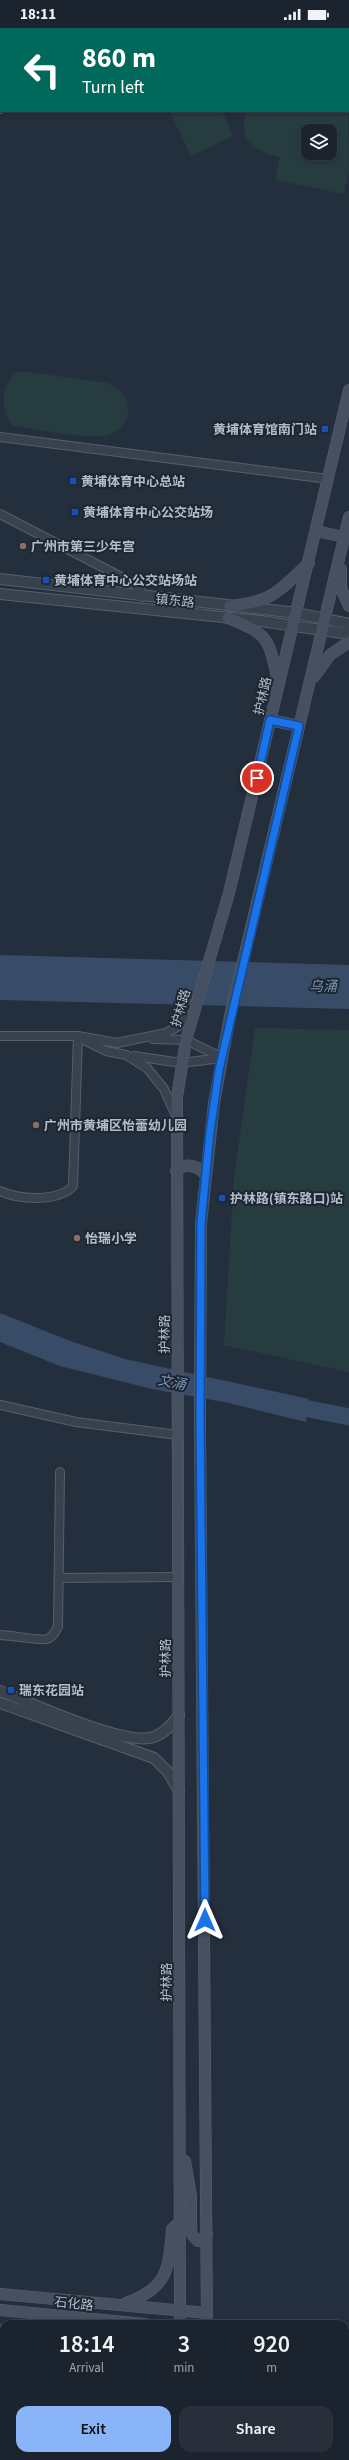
<!DOCTYPE html>
<meta charset="utf-8">
<style>
:root{--surface:#1b232e;--page:#282f3a;--text:#f1f3f6;--muted:#a0a4aa;--line:#39404a;--accent:#8ab4f8}
body{margin:0;font-family:"Source Sans 3","Noto Sans SC",sans-serif;background:var(--page);color:var(--text);height:100vh;display:flex;flex-direction:column;font-size:15px;white-space:nowrap}
*{box-sizing:border-box;margin:0}
p{font-size:13px;color:var(--muted)}
.icon{flex:none;width:22px;height:22px;fill:none;stroke:currentColor;stroke-width:2;stroke-linecap:round;stroke-linejoin:round}
.map{position:relative;flex:1;overflow:hidden}
.panel{position:absolute;left:0px;top:2292px;width:349px;height:140px;display:flex;flex-direction:column;background:var(--surface);border-radius:12px 12px 0 0;box-shadow:0 2px 6px #0003,0 0 0 1px var(--line)}
.panel>*{flex:none}
.hud{position:absolute;left:0px;top:0px;width:349px;height:84px;box-shadow:0 2px 6px #0003,0 0 0 1px var(--line);background:#00695c;color:#fff;overflow:hidden}
.fabs{position:absolute;left:301px;top:96px;display:grid;gap:8px}
.fabs a{display:grid;place-items:center;width:36px;height:36px;border-radius:8px;background:var(--surface);box-shadow:0 2px 6px #0003,0 0 0 1px var(--line);font-size:20px}
.pin{position:absolute;display:grid;place-items:center;width:34px;height:34px;color:#fff;margin:-17px;border:2px solid #fff;border-radius:50%;box-shadow:0 1px 4px #0007}
.me{position:absolute;width:44px;margin:-22px;rotate:0deg;stroke-linejoin:round;filter:drop-shadow(0 0 3px #0008)}
.turn{display:flex;align-items:center;gap:14px;height:84px;padding:0 16px;font-size:18px}
.turn .icon{width:52px;height:52px;stroke-width:2.5}
.turn b{display:block;font-size:28px;line-height:34px}
.eta{display:flex;justify-content:space-evenly;align-items:center;height:68px;text-align:center}
.eta b{font-size:24px;font-weight:600;line-height:28px}
.primary-button{display:flex;gap:8px;margin-top:auto;padding:8px 16px}
.primary-button a{flex:1;height:46px;border-radius:12px;background:var(--accent);color:#111;font-size:16px;font-weight:600;line-height:46px;text-align:center}
.primary-button a+a{background:var(--page);color:var(--text)}
.status{display:flex;justify-content:space-between;align-items:center;height:28px;padding:0 20px;background:var(--surface);direction:ltr}
.status svg{height:11px;fill:currentColor}
.map>svg:first-child{display:block}
.green{fill:#263c3f;fill-rule:evenodd}
.water{fill:#394c67}
.lines{fill:none;stroke-linecap:round;stroke-linejoin:round}
.river{stroke:#394c67;stroke-width:17}
.minor-casing{stroke:#565f6c;stroke-width:10}
.tertiary-casing{stroke:#565f6c;stroke-width:12}
.secondary-casing{stroke:#565f6c;stroke-width:12}
.minor{stroke:#38414e;stroke-width:8}
.tertiary{stroke:#38414e;stroke-width:10}
.secondary{stroke:#465061;stroke-width:11}
.route-casing{stroke:#114b97;stroke-width:10}
.route{stroke:#1a73e8;stroke-width:7}
.transit-dot{fill:#1a4fb4;stroke:#1d2633;stroke-width:1.5}
.education-dot{fill:#8d6e63;stroke:#1d2633;stroke-width:1.5}
.labels{text-anchor:middle;stroke-width:4;stroke-linejoin:round;paint-order:stroke}
.poi-label{font-size:13px;font-weight:bold;fill:#b4bcc9;stroke:#1d2633;text-anchor:start}
.street-label{font-size:13px;fill:#b4bcc9;stroke:#1d2633}
.water-label{font-size:14px;font-style:italic;fill:#7c92b1;stroke:#1d2633}
</style>
<div class="status"><b>18:11</b><svg viewBox="0 0 49 12"><path d="M0 12V9h3v3zM5 12V6h3v6zM10 12V3h3v9zM15 12V0h3v12zM26 1h20v11H26zM47 4h2v5h-2z"/></svg></div>
<div class="map">
<svg width="349" height="2432" viewBox="0 0 349 2432">
<rect width="100%" height="100%" fill="#242f3e"/>
<g class="green">
<path d="M348,74L349,143L344,166L275,152L280,129C253,123 238,113 246,83H348ZM308,103H330V125H308Z"/>
<polygon points="222,83 233,108 191,128 170,84"/>
<path d="M20,343L108,355C119,361 129,369 128,383C128,395 116,406 105,408C84,411 36,401 13,398C0,382 0,352 20,343Z"/>
<polygon points="255,1000 349,1002 349,1344 224,1317 234,1149"/>
</g>
<g class="water">
<polygon points="0,927 349,937 349,981 0,972"/>
<polygon points="0,1285 70,1313 125,1331 309,1371 306,1394 229,1375 152,1361 60,1338 0,1314"/>
</g>
<g class="lines">
<polyline class="river" points="284,1376 349,1389"/>
<g class="minor-casing">
<g id="minor">
<polyline points="11,1 11,0"/>
<polyline points="0,81 1,74"/>
<polyline points="0,409 328,451"/>
<polyline points="0,486 131,554 141,563 142,569"/>
<polyline points="0,1008 78,1008 117,1015 166,1005 177,999 193,985"/>
<polyline points="153,1011 186,1012 221,1029"/>
<polyline points="84,1012 106,1023 126,1027 147,1040 164,1061 176,1088"/>
<polyline points="134,1028 181,1035 222,1030"/>
<path d="M0,1163C19,1172 59,1174 73,1158L78,1008"/>
<polyline points="0,1377 76,1394 178,1407"/>
<polyline points="59,1550 178,1549"/>
<path d="M0,1607C8,1607 43,1613 47,1611C53,1609 55,1604 58,1599L60,1444"/>
</g>
</g>
<g class="tertiary-casing">
<g id="tertiary">
<polyline points="0,551 297,585 349,596"/>
<polyline points="0,566 261,593 349,606"/>
<path d="M0,1663C32,1675 125,1719 154,1709C165,1705 172,1696 179,1687"/>
<polyline points="0,1675 154,1730 168,1744 179,1763"/>
</g>
</g>
<g class="secondary-casing">
<g id="secondary">
<polyline points="316,503 344,509"/>
<polyline points="341,541 341,560 349,578"/>
<path d="M230,578C275,573 277,564 309,535"/>
<path d="M228,590C270,607 268,610 278,653"/>
<polyline points="314,649 330,627 349,614"/>
<polyline points="270,692 299,698"/>
<path d="M176,1143C186,1134 196,1137 205,1146"/>
<polyline points="185,2133 191,2168 191,2203 193,2208 198,2213 201,2213 207,2206"/>
<polyline points="0,2266 207,2285"/>
<path d="M126,2275C168,2260 169,2241 172,2201L181,2193"/>
<polyline points="0,2282 145,2296"/>
<polyline points="180,2296 177,1069 186,1012 229,865 349,362"/>
<polyline points="207,2296 200,1392 201,1195 214,1075 230,988 349,489"/>
<polyline points="0,2302 4,2302"/>
<polyline points="0,2315 4,2316"/>
<polyline points="345,2317 349,2318"/>
<polyline points="345,2338 349,2338"/>
<polyline points="179,2432 205,2431"/>
</g>
</g>
<use href="#minor" class="minor"/>
<use href="#tertiary" class="tertiary"/>
<use href="#secondary" class="secondary"/>
</g>
<g class="lines">
<g class="route-casing">
<polyline id="route" points="205,1892 200,1392 201,1195 210,1104 219,1042 299,698 270,692 257,750"/>
</g>
<use href="#route" class="route"/>
</g>
<g class="transit-dot">
<rect x="321" y="397" width="8" height="8" rx="2"/>
<rect x="69" y="449" width="8" height="8" rx="2"/>
<rect x="71" y="480" width="8" height="8" rx="2"/>
<rect x="42" y="548" width="8" height="8" rx="2"/>
<rect x="218" y="1166" width="8" height="8" rx="2"/>
<rect x="7" y="1658" width="8" height="8" rx="2"/>
</g>
<g class="education-dot">
<circle cx="23" cy="518" r="4"/>
<circle cx="36" cy="1097" r="4"/>
<circle cx="77" cy="1210" r="4"/>
</g>
<g class="labels">
<g class="poi-label">
<text x="317" y="406" text-anchor="end">黄埔体育馆南门站</text>
<text x="81" y="458">黄埔体育中心总站</text>
<text x="83" y="489">黄埔体育中心公交站场</text>
<text x="31" y="523">广州市第三少年宫</text>
<text x="54" y="557">黄埔体育中心公交站场站</text>
<text x="44" y="1102">广州市黄埔区怡蕾幼儿园</text>
<text x="230" y="1175">护林路(镇东路口)站</text>
<text x="85" y="1215">怡瑞小学</text>
<text x="19" y="1667">瑞东花园站</text>
</g>
<g class="street-label">
<text transform="translate(175 572) rotate(6)" y="5">镇东路</text>
<text transform="translate(262 668) rotate(-77)" y="5">护林路</text>
<text transform="translate(180 980) rotate(-74)" y="5">护林路</text>
<text transform="translate(164 1306) rotate(-90)" y="5">护林路</text>
<text transform="translate(165 1630) rotate(-90)" y="5">护林路</text>
<text transform="translate(166 1954) rotate(-90)" y="5">护林路</text>
<text transform="translate(74 2275) rotate(6)" y="5">石化路</text>
</g>
<g class="water-label">
<text x="323" y="963">乌涌</text>
<text transform="translate(172 1354) rotate(11)" y="5">文涌</text>
</g>
</g>
</svg>
<div class="fabs">
<a><svg class="icon" aria-label="layers" viewBox="0 0 24 24"><path d="M12 4l9 5-9 5-9-5zM3 14l9 5 9-5"/></svg></a>
</div>
<div class="pin" style="left:257px;top:750px;background:#d93025"><svg class="icon" aria-label="arrive" viewBox="0 0 24 24"><path d="M6 21V4h12l-3 4 3 4H6"/></svg></div>
<svg class="me" style="left:205px;top:1892px" viewBox="-20 -20 40 40"><path d="M0-17L14 15 0 8-14 15z" fill="#1a73e8" stroke="#fff" stroke-width="4"/></svg>
<div class="hud">
<div class="turn"><svg class="icon" aria-label="left" viewBox="0 0 24 24"><path d="M17 20v-9H6M10 6l-5 5 5 5"/></svg><div><b>860 m</b>Turn left</div></div>
</div>
<section class="panel">
<div class="eta">
<div><b>18:14</b><p>Arrival</p></div>
<div><b>3</b><p>min</p></div>
<div><b>920</b><p>m</p></div>
</div>
<div class="primary-button"><a>Exit</a><a>Share</a></div>
</section>
</div>
